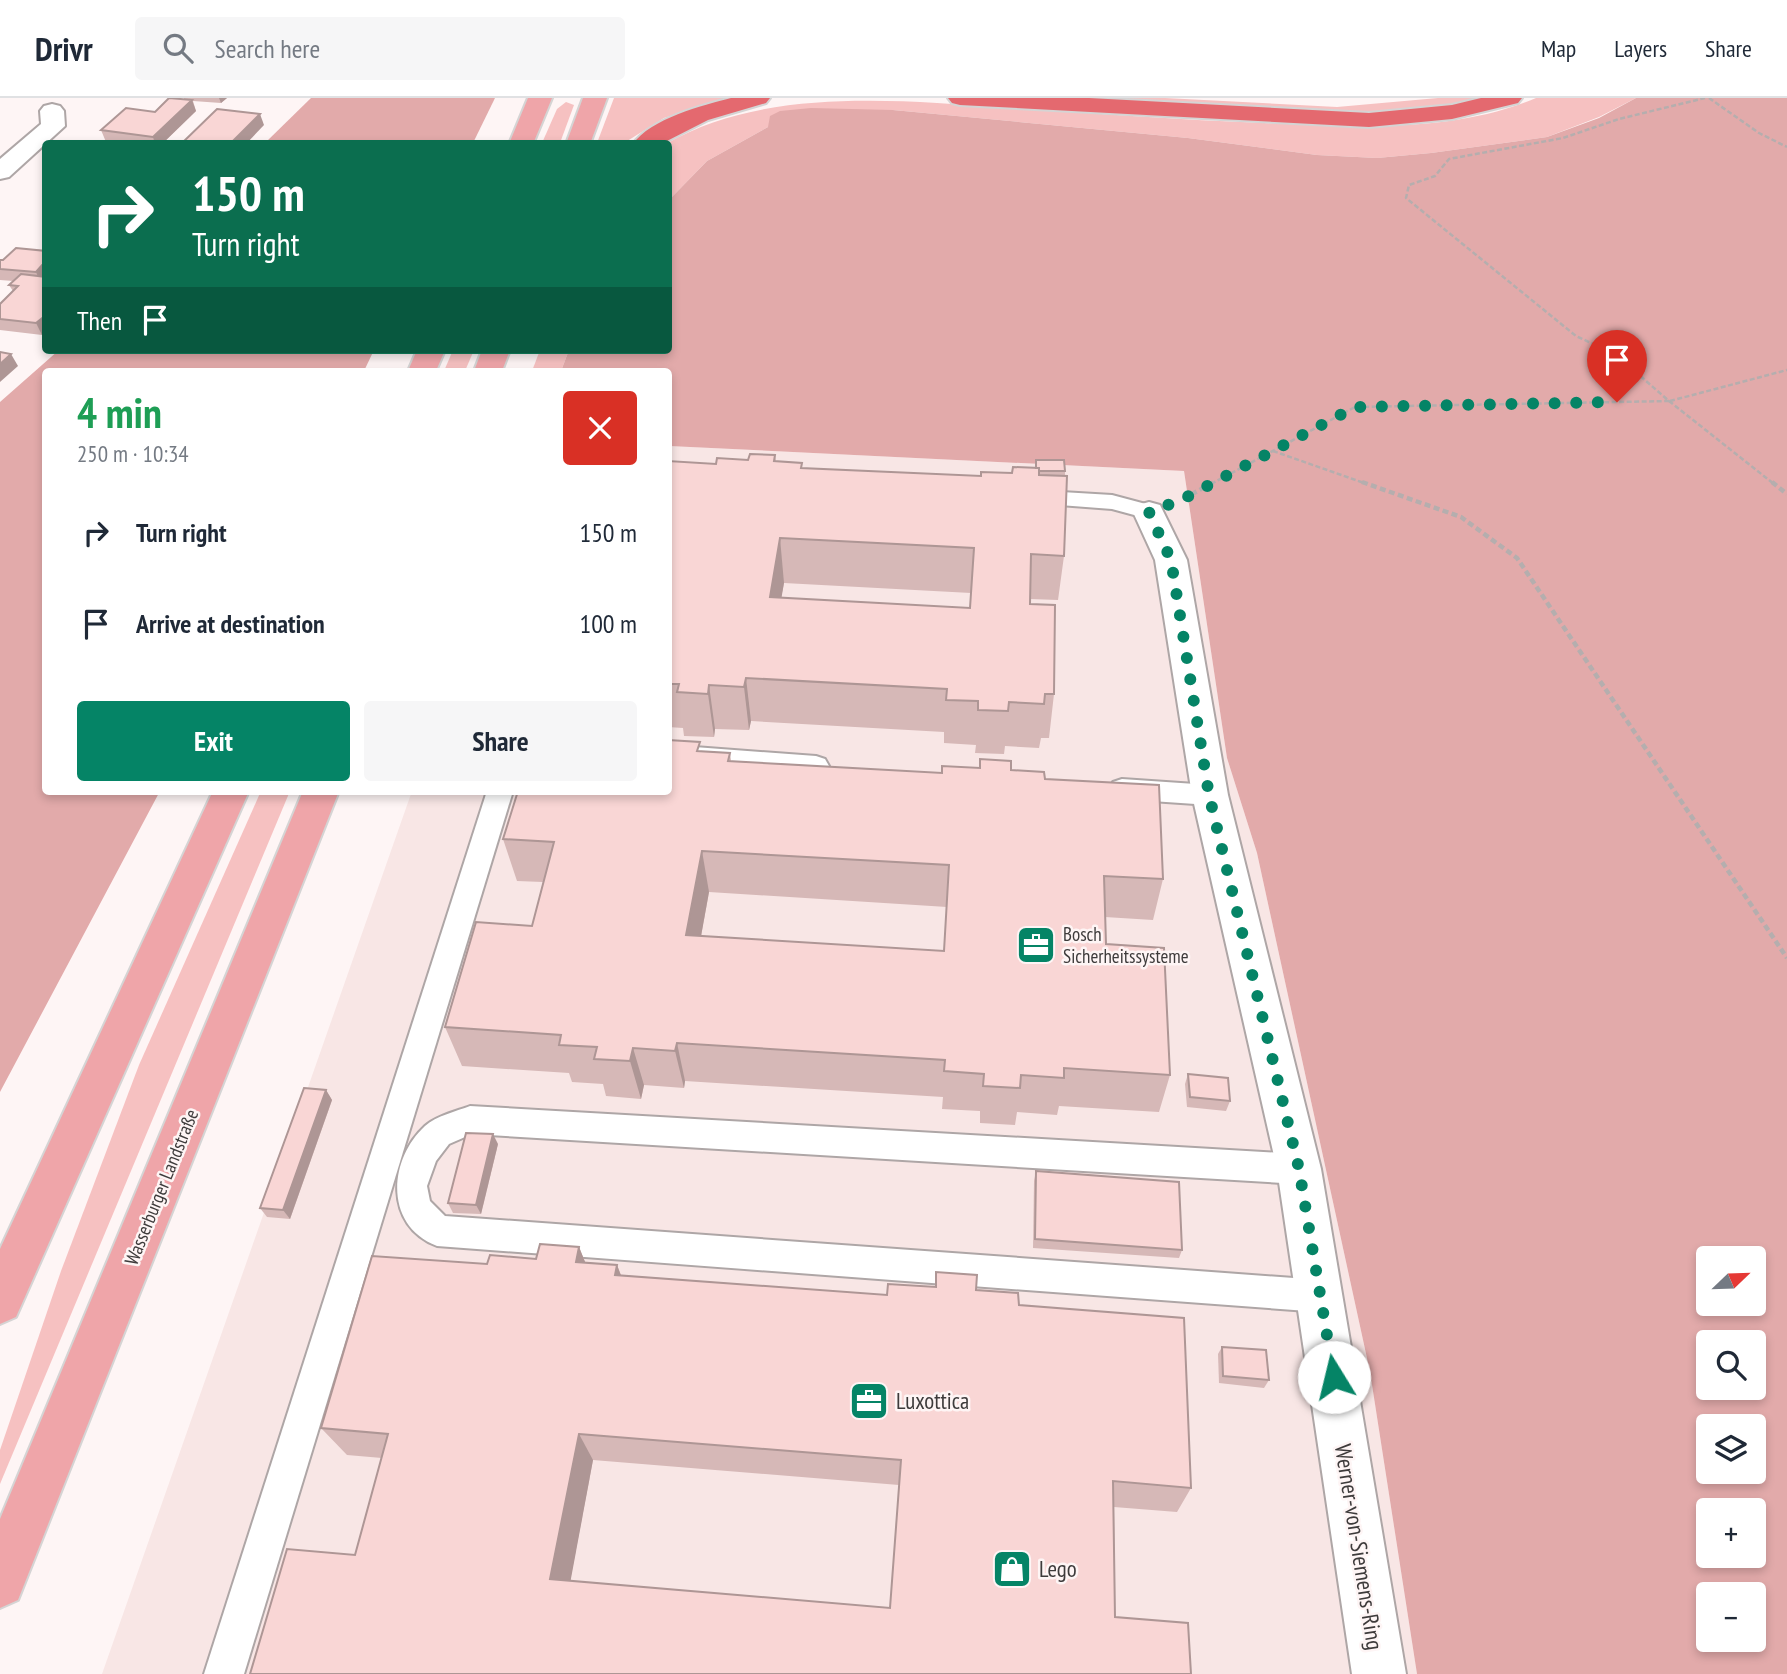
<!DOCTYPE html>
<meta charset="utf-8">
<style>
:root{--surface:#fff;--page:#f6f6f7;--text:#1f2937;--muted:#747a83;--line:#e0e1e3;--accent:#058466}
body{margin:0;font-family:"PT Sans Narrow",sans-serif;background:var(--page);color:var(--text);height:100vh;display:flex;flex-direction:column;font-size:26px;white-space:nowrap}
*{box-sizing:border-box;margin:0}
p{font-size:23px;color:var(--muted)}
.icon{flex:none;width:38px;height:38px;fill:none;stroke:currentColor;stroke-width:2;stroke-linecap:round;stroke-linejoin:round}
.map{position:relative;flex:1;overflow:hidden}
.panel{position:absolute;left:42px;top:270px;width:630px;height:427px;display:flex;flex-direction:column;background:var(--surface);border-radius:7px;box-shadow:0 4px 10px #0003}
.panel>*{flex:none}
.top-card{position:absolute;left:42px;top:42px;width:630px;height:214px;border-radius:7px;box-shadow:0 4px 10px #0003;background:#0b6e4f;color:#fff;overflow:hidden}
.needle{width:46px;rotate:67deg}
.tools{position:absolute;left:1696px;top:1148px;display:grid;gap:14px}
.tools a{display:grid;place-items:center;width:70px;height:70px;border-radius:7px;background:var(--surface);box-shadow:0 4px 10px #0003;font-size:35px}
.pin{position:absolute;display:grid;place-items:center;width:60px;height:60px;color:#fff;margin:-72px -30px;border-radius:50% 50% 50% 0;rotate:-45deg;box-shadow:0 0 7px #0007}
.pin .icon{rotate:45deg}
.me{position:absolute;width:77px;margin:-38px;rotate:351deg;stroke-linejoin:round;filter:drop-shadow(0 0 5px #0008)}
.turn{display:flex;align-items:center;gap:24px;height:147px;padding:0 35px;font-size:32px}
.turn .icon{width:91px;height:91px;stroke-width:2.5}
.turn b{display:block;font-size:49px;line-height:60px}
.then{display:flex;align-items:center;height:66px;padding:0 35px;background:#0003;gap:14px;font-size:26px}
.round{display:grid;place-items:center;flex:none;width:74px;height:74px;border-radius:7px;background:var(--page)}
.head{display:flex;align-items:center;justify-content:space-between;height:119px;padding:0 35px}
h1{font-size:42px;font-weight:700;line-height:52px;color:#1e9e55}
.primary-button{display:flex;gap:14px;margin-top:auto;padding:14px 35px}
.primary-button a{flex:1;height:80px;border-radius:7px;background:var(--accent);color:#fff;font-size:28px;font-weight:700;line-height:80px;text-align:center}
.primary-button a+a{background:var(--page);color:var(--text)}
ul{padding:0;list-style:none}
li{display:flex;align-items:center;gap:21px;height:91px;padding:0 35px}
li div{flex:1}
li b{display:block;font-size:26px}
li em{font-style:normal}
header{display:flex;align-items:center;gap:42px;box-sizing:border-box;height:98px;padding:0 35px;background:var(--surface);border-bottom:2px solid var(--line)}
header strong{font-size:33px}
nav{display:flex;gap:38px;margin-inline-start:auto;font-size:24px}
.search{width:490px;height:63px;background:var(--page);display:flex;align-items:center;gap:18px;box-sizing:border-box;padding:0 24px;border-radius:7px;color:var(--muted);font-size:26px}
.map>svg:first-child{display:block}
.built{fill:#f8e6e5}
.green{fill:#f6c1c1}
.forest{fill:#e2aaaa;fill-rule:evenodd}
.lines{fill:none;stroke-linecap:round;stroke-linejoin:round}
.service-casing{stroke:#aea6a6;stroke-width:4}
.minor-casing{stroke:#aea6a6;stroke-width:4}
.primary-casing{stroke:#d5d4d4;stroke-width:4}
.motorway-casing{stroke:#d5d4d4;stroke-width:4}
.path-far1{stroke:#b5aeae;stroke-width:2.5;stroke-dasharray:5 2.5;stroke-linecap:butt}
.path{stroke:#b5aeae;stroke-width:4.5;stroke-dasharray:6 3.5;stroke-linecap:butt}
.service{fill:#fff;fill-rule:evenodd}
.minor{fill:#fff;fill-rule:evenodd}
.primary{fill:#efa5a9;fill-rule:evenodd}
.motorway{fill:#e4696f;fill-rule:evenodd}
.wall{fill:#d6b8b7;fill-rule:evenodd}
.shaded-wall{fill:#ae9695}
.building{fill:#f9d6d5;stroke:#ae9695;stroke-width:2;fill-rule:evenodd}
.route{stroke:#058466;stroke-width:12;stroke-dasharray:0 21.6}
.labels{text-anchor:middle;stroke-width:5;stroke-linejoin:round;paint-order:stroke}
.poi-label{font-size:19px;fill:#3e3b3b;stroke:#fef5f5;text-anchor:start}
.street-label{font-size:19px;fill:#3e3b3b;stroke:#fef5f5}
.near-poi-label{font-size:23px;fill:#3e3b3b;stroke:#fef5f5;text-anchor:start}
.near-street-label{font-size:23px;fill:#3e3b3b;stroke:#fef5f5}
</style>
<header>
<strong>Drivr</strong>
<div class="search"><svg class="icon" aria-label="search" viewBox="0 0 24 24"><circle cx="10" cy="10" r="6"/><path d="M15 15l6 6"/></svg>Search here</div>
<nav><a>Map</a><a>Layers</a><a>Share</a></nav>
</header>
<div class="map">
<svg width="1787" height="1576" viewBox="0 0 1787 1576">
<rect width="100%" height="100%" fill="#fef5f5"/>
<polygon class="built" points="669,348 1184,373 1227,660 1257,755 1370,1274 1417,1576 102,1576 412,693 668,693"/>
<g class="green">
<polygon points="614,0 726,0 664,20 624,45 597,45"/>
<polygon points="1082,0 1165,0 1337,9 1438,0 1482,0 1432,11 1335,15"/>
<path d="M1536,0H1636L1599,19L1547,39L1431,55L1377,60L1317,57L1188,40L893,12L768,29L707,63L669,102L668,46H666C744,0 847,0 937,5C1046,12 1155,21 1264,25C1355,28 1450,36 1536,0Z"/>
<polygon points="566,4 574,7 560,45 542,45 557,11"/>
<polygon points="453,252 474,252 465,273 444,273"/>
<polygon points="540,252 569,252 561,273 532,273"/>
<polygon points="261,693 290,693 0,1386 0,1352 61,1173 139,967"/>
</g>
<g class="forest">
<polygon points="311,0 495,0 473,45 265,45"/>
<path d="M1636,0H1787V1576H1417L1370,1274L1257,755L1227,660L1184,373L669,348L668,273H561L569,252H668L669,102L707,63L768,29L770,18L780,13L811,10L893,12L1188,40L1317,57L1377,60L1431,55L1547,39L1599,20ZM1708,1160H1754V1206H1708ZM1708,1244H1754V1290H1708ZM1708,1328H1754V1374H1708ZM1708,1412H1754V1458H1708ZM1708,1496H1754V1542H1708Z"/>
<polygon points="59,252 374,252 364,273 46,273 46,693 160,693 0,994 0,304"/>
</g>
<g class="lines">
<g class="service-casing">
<g id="service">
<polygon points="1028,392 1112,397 1157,409 1160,414 1157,419 1149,421 1112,411 1020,404 1017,399 1020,394"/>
<polygon points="668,647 816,658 825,661 829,668 825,675 816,678 668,667"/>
<polygon points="1122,681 1210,687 1219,690 1223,697 1219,704 1210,707 1122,701 1113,698 1109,691 1113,684"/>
<polygon points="487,693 513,693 244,1576 204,1576"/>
<path d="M470,1008L1299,1056L1310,1061L1315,1071L1310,1081L1299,1086L472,1036L449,1046L436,1063L427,1088L430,1103L445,1118L1321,1182L1333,1186L1338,1198L1333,1210L1321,1214L437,1148C384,1128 388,1062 425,1028C436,1018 457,1013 470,1008Z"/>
</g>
</g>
<g class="minor-casing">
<g id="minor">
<polygon points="52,6 60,8 64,13 65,28 9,79 0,81 0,61 41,26 40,13 44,8"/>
<polygon points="1149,404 1160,407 1187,462 1228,697 1321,1071 1406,1576 1352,1576 1277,1071 1192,697 1155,462 1133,414 1138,407"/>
</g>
</g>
<g class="primary-casing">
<g id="primary">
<polygon points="528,0 552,0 533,46 509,46"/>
<polygon points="583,0 607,0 590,46 566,46"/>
<polygon points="417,252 445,252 436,273 408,273"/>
<polygon points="482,252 510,252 502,273 474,273"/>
<polygon points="213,693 249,693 16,1219 0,1226 0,1151"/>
<polygon points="303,693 339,693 18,1502 0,1510 0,1421"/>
</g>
</g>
<g class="motorway-casing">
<g id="motorway">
<path d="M731,0H770L766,5L708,22L661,46H633C650,21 703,7 731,0Z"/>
<polygon points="948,0 1089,0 1369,15 1452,7 1481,0 1522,0 1518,5 1452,21 1369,29 960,7 952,5"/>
</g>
</g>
<g class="path-far1">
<polyline points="1709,0 1759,35 1787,49"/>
<polyline points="1669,303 1774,386"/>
<polyline points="1670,303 1787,272"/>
<polyline points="1273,353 1367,386"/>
<polyline points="1211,386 1355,309 1669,303 1615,256 1576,238 1406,100 1409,87 1435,78 1449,61 1563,40 1619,21 1705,0"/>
</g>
<g class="path">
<polyline points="1362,384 1461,419 1517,460 1787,860"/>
<polyline points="1772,384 1787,396"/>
<polyline points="1183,401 1214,384"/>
</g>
<use href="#service" class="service"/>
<use href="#minor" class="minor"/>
<use href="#primary" class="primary"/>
<use href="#motorway" class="motorway"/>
</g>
<g class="wall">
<polygon points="184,0 227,0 221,5 193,3 196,13 162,46 119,46 106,44 101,32 155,14 184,1"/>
<polygon points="46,153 46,234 42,237 0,232 0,206 13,193 9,187 13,183 0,182 0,162"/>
<path d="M775,357L776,363L802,370L981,378L1012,375L1036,370V362L1065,373L1064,458L1058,502L1030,501V506L1054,596L1049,640H1041L1039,650L1005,648L1004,656L975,655L976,647L944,645V634L751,623L749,632L715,631L714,639L684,638L683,630L668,629V363L716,366L748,362ZM784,485L971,495L970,510L781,500Z"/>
<path d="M701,654L730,655L731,663L942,675L1011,672L1045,681L1163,781L1153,822L1105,819L1106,846L1170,977L1159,1014L1059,1008L1057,1017L1017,1014L1015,1027L980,1025V1013L942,1011L943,999L685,983L684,990L644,987L641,1001L606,998L603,986L572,984L569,975L462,968L445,929L532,828L543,784L517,783L503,741ZM709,794L947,809L944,853L701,838Z"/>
<polygon points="1188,976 1230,1003 1226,1013 1187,1009 1185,986"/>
<polygon points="326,992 332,1002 290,1121 267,1119 260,1110"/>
<polygon points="498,1046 481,1116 453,1115 448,1105"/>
<polygon points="1036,1073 1182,1152 1179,1160 1033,1150 1034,1083"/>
<path d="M579,1149L585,1164L617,1167L621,1177L887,1197L976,1192L1019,1207L1191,1390L1177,1414L1114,1409L1115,1519L1191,1576L355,1457L382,1360L347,1357L321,1330L487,1166L536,1161ZM593,1362L899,1387L890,1510L570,1483Z"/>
<polygon points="1222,1249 1269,1282 1264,1290 1219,1285 1218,1256"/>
</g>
<g class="shaded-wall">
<polygon points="219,0 227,0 221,5"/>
<polygon points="192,2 196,13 162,46 155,46 153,39"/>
<polygon points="260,16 264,27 246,46 230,46"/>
<polygon points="42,167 46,174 46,182 41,186 36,174"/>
<polygon points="46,217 46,234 42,237 36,225"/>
<polygon points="11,256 18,268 0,284 0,266"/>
<polygon points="780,440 784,485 774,543 770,499"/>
<polygon points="746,580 751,623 749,632 744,589"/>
<polygon points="709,587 715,631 714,639 708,596"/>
<polygon points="702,753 709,794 694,877 686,837"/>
<polygon points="677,945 685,983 684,990 675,953"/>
<polygon points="633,950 644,987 641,1001 630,963"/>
<polygon points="326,992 332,1002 290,1121 283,1112"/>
<polygon points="493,1036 498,1046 481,1116 476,1107"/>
<polygon points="579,1149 592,1181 576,1164"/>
<polygon points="617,1167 629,1199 615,1177"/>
<polygon points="579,1336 593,1362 567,1502 550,1481"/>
</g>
<g class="building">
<polygon points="169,0 192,2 153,39 101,32 126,10 155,14"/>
<polygon points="217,11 260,16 230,46 181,46"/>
<polygon points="16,150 46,153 46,168 42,167 36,174 0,171 0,162 3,162"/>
<polygon points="21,176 46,179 46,217 36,225 0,221 0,206 18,188 9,187"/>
<polygon points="0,254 11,256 0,266"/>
<path d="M750,356L775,357L774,363L802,365L801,370L981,378V374L1012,375L1013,369L1039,370V377L1067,378L1064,458L1031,456L1030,506L1055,507L1054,596H1045L1044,606L1009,604L1008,613L978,612V603L946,602L947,591L746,580L744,589L709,587L708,596L677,594L679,586H668V363L716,366L717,360L748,362ZM780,440L974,450L970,510L770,499Z"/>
<polygon points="1036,362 1064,362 1065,373 1039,373 1039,370 1036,370"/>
<path d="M668,642L700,644L697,653L730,655L728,663L942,675V668L980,670V661L1011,663V672L1044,674L1045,681L1159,687L1163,781L1104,778L1106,846L1164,850L1170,977L1064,970V980L1021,977L1020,990L983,988L984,976L944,973L945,962L677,945L675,953L633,950L630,963L594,961L597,949L559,947L561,937L445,929L476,824L532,828L554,744L503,741L518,693H668ZM702,753L949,767L944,853L686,837Z"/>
<polygon points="1188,976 1228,980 1230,1003 1190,999"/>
<polygon points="304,990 326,992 283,1112 260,1110"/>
<polygon points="466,1035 493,1036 476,1107 448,1105"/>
<polygon points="1036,1073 1179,1084 1182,1152 1035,1141"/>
<path d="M540,1146L579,1149L576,1164L617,1167L615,1177L887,1197L888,1186L936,1189V1174L977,1177L976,1192L1018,1195L1019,1207L1184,1220L1191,1390L1113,1383L1115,1519L1188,1525L1191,1576H250L287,1451L355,1457L388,1336L321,1330L372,1158L487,1166L490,1157L536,1161ZM579,1336L901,1362L890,1510L550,1481Z"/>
<polygon points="1222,1249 1266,1252 1269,1282 1223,1278"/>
</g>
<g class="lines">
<polyline class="route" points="1334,1279 1299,1071 1209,697 1171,462 1149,414 1181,402 1355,309 1617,304"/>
</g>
<defs>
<g id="office-square" transform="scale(2.0125)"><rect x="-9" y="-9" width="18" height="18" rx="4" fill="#058466" stroke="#fef5f5"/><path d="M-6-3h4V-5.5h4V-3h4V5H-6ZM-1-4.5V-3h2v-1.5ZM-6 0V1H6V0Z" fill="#fff"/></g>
<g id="shop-square" transform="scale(2.0125)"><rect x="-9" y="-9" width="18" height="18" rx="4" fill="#058466" stroke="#fef5f5"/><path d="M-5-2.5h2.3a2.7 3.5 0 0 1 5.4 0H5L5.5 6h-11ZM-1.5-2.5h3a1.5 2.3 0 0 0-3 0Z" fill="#fff"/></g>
</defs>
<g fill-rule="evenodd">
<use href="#office-square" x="1036" y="847"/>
<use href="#office-square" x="869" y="1303"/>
<use href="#shop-square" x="1012" y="1471"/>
</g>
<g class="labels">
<g class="poi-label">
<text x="1063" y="843">Bosch<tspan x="1063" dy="22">Sicherheitssysteme</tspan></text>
</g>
<g class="street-label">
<text transform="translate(161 1089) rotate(-68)" y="7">Wasserburger Landstraße</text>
</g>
<g class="near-poi-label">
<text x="896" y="1311">Luxottica</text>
<text x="1039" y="1479">Lego</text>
</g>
<g class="near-street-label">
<text transform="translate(1359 1449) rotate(81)" y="8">Werner-von-Siemens-Ring</text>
</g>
</g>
</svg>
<div class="tools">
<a><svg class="needle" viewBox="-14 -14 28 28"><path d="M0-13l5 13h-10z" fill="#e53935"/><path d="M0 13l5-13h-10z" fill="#747a83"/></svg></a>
<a><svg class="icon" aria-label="search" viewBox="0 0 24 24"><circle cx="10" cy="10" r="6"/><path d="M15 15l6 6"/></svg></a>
<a><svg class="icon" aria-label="layers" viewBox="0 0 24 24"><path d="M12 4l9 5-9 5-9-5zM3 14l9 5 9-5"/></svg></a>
<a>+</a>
<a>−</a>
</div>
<div class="pin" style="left:1617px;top:304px;background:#d93025"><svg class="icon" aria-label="arrive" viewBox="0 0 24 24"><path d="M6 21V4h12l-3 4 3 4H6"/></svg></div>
<svg class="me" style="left:1334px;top:1279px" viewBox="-20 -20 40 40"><circle r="19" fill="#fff"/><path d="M0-13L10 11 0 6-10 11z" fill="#058466"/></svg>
<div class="top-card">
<div class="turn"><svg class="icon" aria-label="right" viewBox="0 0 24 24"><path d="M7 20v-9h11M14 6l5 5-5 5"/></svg><div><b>150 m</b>Turn right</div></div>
<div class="then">Then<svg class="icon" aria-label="arrive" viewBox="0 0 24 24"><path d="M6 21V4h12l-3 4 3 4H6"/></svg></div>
</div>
<section class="panel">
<div class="head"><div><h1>4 min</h1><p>250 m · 10:34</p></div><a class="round" style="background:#d93025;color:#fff"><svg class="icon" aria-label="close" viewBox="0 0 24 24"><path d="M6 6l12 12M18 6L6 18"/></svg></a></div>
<ul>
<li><svg class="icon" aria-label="right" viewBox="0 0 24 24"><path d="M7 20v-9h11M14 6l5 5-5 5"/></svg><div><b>Turn right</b></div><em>150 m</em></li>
<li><svg class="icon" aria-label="arrive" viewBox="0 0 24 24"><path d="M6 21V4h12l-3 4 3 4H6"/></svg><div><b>Arrive at destination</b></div><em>100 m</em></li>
</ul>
<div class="primary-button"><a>Exit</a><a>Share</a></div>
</section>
</div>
